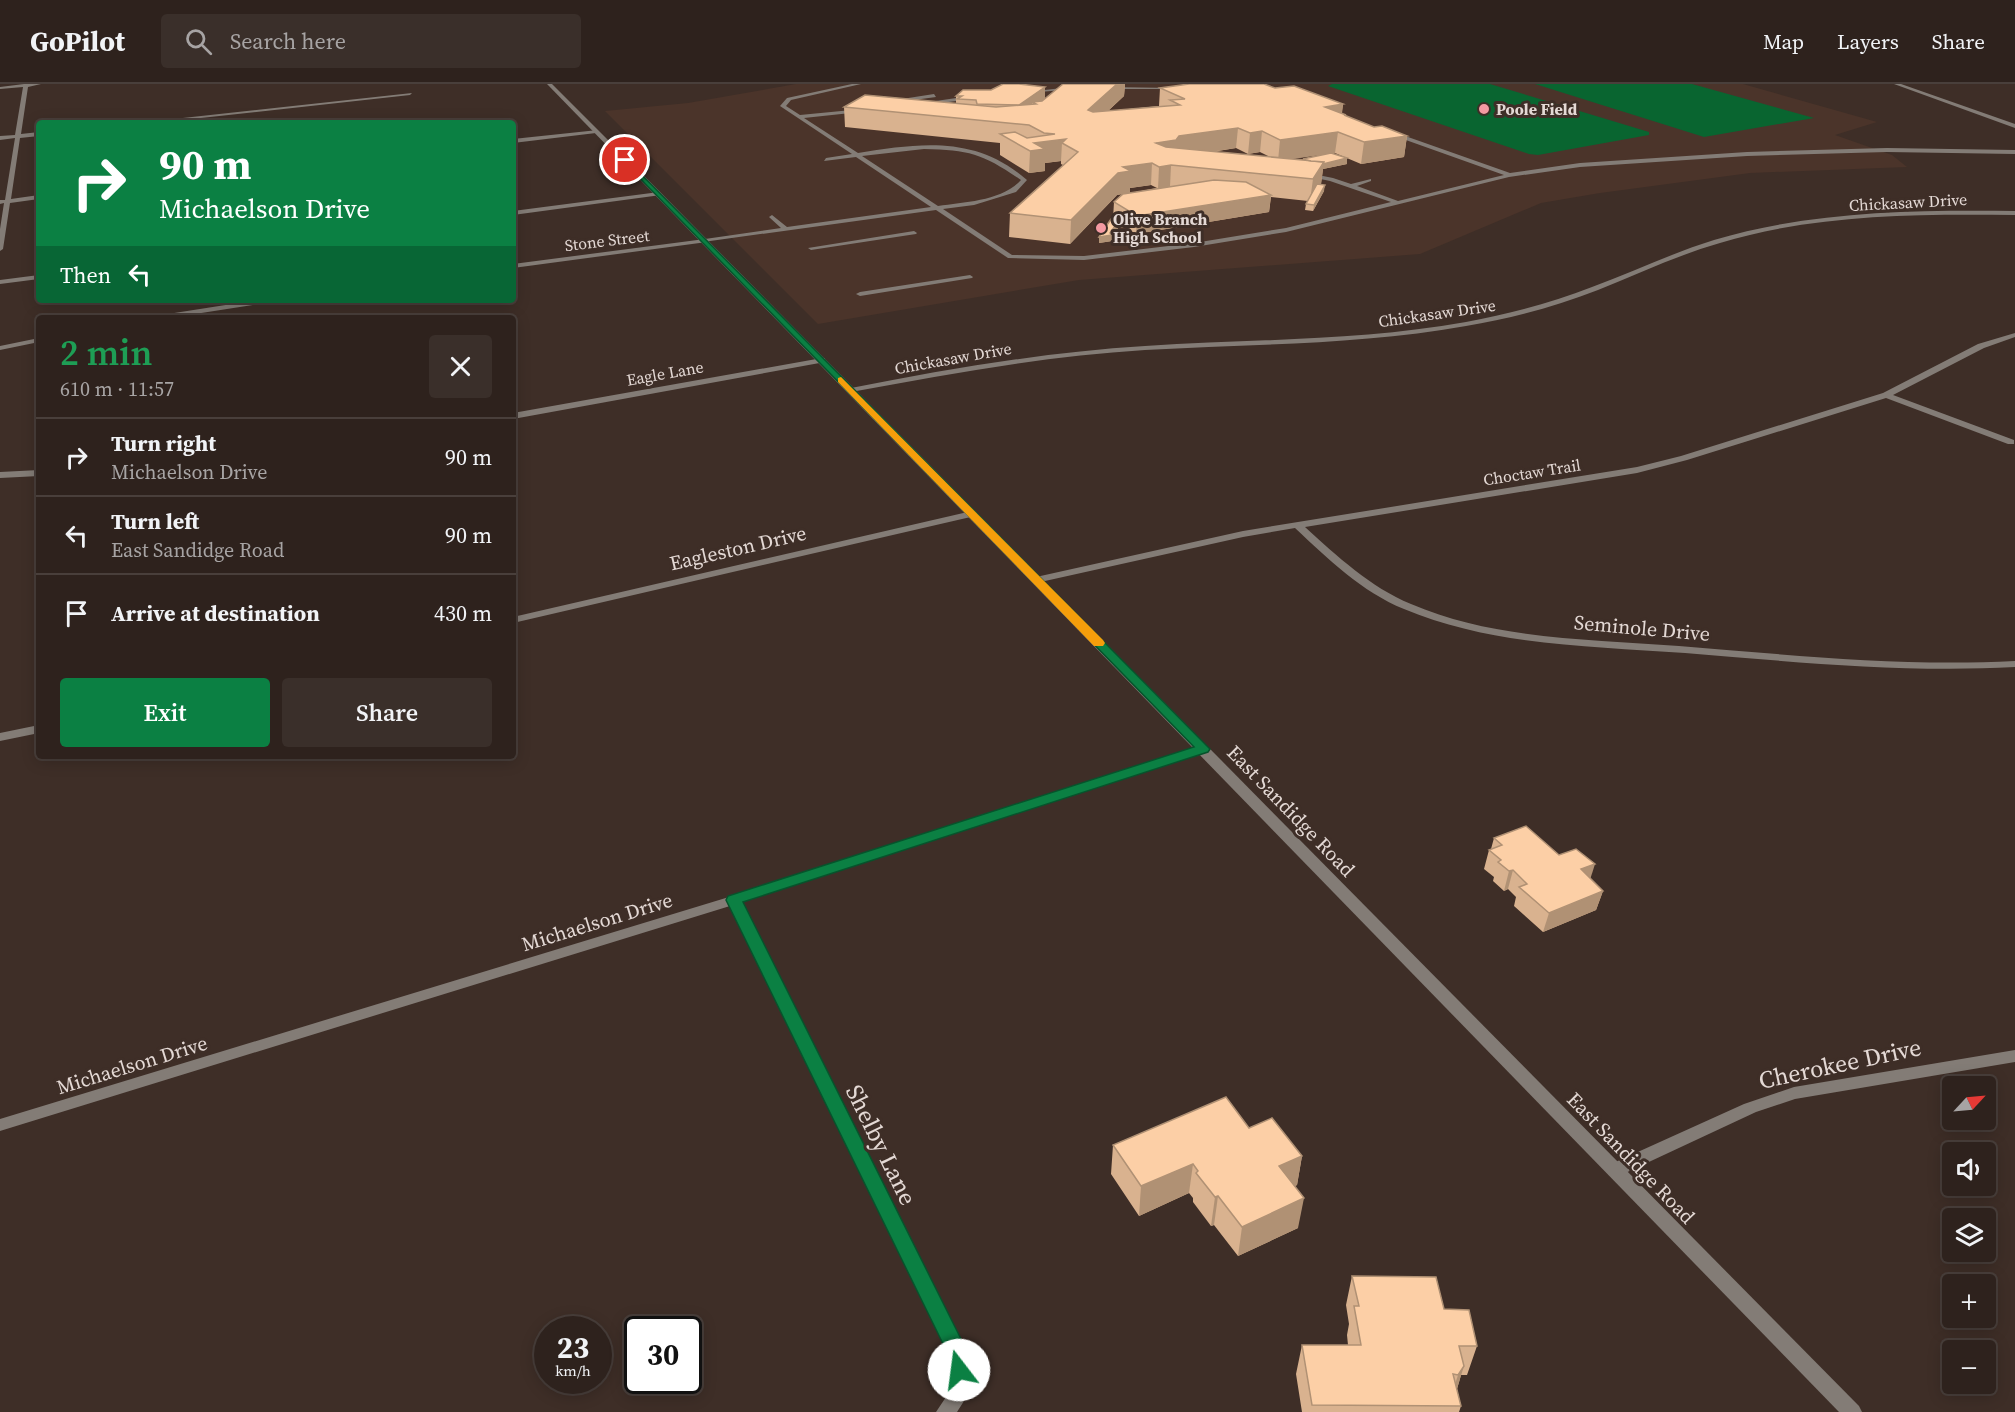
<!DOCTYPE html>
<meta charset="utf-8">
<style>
:root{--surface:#2e221d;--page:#3a2f2a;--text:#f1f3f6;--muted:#a7a4a4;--line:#493f3b;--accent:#0b8043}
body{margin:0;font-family:"Source Serif 4",serif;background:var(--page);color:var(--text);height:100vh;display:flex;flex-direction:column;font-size:22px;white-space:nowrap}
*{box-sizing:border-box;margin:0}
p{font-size:20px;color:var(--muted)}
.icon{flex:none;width:33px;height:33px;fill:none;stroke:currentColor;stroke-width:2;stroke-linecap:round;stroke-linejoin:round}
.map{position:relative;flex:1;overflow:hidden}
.side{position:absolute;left:36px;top:231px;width:480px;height:444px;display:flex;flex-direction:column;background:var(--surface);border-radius:6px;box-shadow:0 3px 15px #0003,0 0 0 2px var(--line)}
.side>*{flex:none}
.banner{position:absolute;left:36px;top:36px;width:480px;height:183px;border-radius:6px;box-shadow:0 3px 15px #0003,0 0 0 2px var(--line);background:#0b8043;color:#fff;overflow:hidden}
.needle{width:39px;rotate:64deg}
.buttons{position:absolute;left:1942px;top:992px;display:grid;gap:12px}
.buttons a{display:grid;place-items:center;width:54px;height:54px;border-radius:6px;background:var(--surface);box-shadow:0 3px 15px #0003,0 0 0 2px var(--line);font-size:30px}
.speed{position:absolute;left:534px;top:1232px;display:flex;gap:12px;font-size:30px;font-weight:700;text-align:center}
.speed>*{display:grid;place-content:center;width:78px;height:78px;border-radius:50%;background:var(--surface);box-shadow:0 3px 15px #0003,0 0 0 2px var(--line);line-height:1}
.speed small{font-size:15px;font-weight:400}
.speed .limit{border:3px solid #111;border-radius:9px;background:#fff;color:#111}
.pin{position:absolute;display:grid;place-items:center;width:51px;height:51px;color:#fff;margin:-26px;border:3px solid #fff;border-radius:50%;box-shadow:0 2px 6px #0007}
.me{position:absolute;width:66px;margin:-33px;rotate:345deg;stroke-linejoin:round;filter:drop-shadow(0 0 4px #0008)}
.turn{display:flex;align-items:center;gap:21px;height:126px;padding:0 24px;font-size:27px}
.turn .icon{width:78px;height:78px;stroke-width:2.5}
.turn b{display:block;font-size:42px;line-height:51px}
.then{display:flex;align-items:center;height:57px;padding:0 24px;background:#0003;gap:12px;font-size:22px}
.round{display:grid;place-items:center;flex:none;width:63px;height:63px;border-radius:6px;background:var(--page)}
.summary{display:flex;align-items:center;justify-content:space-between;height:102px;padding:0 24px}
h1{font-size:36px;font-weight:600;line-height:45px;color:#1e9e55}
.cta{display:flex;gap:12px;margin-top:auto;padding:12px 24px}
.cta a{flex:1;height:69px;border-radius:6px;background:var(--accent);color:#fff;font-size:24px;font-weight:600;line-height:69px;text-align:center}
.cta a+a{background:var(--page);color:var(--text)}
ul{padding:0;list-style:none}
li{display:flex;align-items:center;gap:18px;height:78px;padding:0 24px;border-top:2px solid var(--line)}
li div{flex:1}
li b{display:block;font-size:22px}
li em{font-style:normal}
header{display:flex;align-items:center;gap:36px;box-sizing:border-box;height:84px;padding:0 30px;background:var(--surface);border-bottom:2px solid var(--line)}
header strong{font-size:28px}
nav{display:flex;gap:33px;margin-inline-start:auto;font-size:21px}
.search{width:420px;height:54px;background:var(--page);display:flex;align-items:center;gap:15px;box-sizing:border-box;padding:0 21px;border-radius:6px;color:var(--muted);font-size:22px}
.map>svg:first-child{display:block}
.built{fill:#4b342a}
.green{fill:#096530}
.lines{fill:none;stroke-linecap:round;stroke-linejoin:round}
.service{fill:#837c76;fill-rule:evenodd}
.minor{fill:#837c76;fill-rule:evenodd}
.tertiary{fill:#837c76;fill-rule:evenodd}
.wall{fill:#d9b28f;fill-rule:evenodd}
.shaded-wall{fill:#b09174}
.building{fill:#fccfa6;stroke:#b09174;stroke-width:1.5}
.route{fill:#0b8043;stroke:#07532c;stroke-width:1.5}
.slow{fill:#f59e0b}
.poi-dot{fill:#f49aa2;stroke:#3e2e27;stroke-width:2}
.labels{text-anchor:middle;stroke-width:6;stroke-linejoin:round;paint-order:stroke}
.far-poi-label{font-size:16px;font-weight:bold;fill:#e4d9d5;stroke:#3e2e27;text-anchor:start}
.far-street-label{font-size:16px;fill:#e4d9d5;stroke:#3e2e27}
.street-label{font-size:20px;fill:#e4d9d5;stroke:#3e2e27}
.near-street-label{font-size:24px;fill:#e4d9d5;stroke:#3e2e27}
</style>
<header>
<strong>GoPilot</strong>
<div class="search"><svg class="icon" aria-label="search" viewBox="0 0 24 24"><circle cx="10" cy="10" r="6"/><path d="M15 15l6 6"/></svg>Search here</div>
<nav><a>Map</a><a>Layers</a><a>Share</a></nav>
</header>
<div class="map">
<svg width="2015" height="1328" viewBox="0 0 2015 1328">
<rect width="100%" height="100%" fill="#3e2e27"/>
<polygon class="built" points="796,0 1743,0 1877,38 1835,51 1892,71 1907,83 1750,89 1600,109 1541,119 1420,170 1079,196 818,240 605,27 688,19"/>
<g class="green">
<polygon points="1332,0 1490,0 1649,48 1649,51 1538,71 1529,70 1328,2"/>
<polygon points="1535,0 1692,0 1814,34 1704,53"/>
</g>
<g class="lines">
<g class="service">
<path d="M852,0H861L791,16L786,22L800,31L862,25L860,28L804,34L858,69C920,59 976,51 1027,96L1016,108L974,121L943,125L1012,171L1084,172L1194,159L1286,144L1391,118L1330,97L1306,92L1308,89L1333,94L1351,100L1371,95V97L1357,102L1398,117L1504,91L1389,50L1391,47L1510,89L1580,79L1747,68L1887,64L2015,66V70L1887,68L1747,72L1580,83L1509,93L1286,148L1194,163L1084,176L1008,174L936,126L703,158V156L705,155L781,144L769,133L772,131L787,143L931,123L856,73L824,77L826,74L852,70L780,22L787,14ZM924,65C970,66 983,70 1021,96C1002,117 965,118 938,122L862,72Z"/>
<polygon points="1894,0 1901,0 2015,40 2015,44"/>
<polygon points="1071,3 1073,5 1029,9 1027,8"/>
<polygon points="1108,3 1176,4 1178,5 1110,5"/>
<polygon points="934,10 936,13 892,19 889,17"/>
<polygon points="970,12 972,15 925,21 922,19"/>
<polygon points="914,147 917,149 916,150 811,166 808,164"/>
<polygon points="970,191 973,193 972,194 860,212 856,210 860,208"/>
</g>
<g class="minor">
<polygon points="24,0 41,0 28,3 21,50 39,48 39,52 20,54 11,115 39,111 39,115 10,119 3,165 0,167 0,145 4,119 0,120 0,116 5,116 15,54 0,56 0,52 15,51 23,3 0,5 0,3"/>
<polygon points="412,9 410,11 155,39 137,39"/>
<polygon points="598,46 596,49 513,59 513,55"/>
<polygon points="659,108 661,111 513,131 513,127"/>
<path d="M2015,127V131C1916,130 1815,130 1720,159C1678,171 1638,190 1598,206C1555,223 1511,234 1466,242C1360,261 1253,260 1145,266C1046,272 948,290 851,308L847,306L851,304C948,285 1046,268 1145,262C1253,255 1360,257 1466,238C1509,230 1551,219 1592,203C1633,188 1672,169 1714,156C1811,127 1914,126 2015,127Z"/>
<polygon points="705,155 707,156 707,158 513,184 513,180"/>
<polygon points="39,191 39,195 0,200 0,196"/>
<polygon points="258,216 276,216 272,218 169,234 151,234 155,232"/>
<path d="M2015,249V253L1984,264L1893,311L2014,356V360H2008L1886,314L1687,376L1637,389L1305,443C1337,472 1370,503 1411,520C1495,556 1590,555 1679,562C1791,571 1902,583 2015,577V583C1904,589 1795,578 1685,569C1591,562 1492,562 1404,525C1362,508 1328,475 1295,444L1243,453L1036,499L1031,496L1036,493L1243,447L1637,383L1681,372L1883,309L1978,260Z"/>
<polygon points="39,254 39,258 0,266 0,262"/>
<polygon points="822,274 825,274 825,278 513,335 513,329"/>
<polygon points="39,386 39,392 0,394 0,388"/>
<polygon points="972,427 977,430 975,432 513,539 513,533"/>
<polygon points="39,641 39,649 0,657 0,649"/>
<polygon points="1203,661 1209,665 1207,668 742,818 965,1266 971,1306 957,1328 936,1328 952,1304 947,1267 730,822 0,1047 0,1035 729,813"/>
<polygon points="2015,966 2015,978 1795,1015 1756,1028 1621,1091 1615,1093 1609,1091 1607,1086 1609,1081 1744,1020 1794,1003"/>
</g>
<polygon class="tertiary" points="547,0 552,0 661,109 1859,1322 1862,1328 1839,1328"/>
</g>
<g class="wall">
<path d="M1063,0H1125L1124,12L1108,27L1159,22L1160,4H1275L1343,20L1342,29L1346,32L1374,43L1407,52L1404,73L1361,80L1335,69H1332L1347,74V80L1323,85L1321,100L1324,107L1313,127L1305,126L1306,120L1308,117L1271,113L1269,128L1136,150L1125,143L1118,144L1112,151V157L1099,159V153L1113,135L1114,118L1122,110L1117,111L1070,160L1009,153L1010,129L1063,81L1061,80V77L1045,79V87L1029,89L1000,71V59L845,43L844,23L956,19V12L991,6L1045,15ZM1236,64L1248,70L1260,68L1270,73L1212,68ZM1323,70L1303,75V76L1290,75ZM1151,101L1157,104L1130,109V104Z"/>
<polygon points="1494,754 1559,771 1590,795 1603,807 1596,826 1543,848 1514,822 1516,813 1508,805 1504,807 1493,797 1494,793 1484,785 1489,766 1491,765"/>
<polygon points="1249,1044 1302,1072 1297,1101 1295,1102 1298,1144 1238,1172 1214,1141 1211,1142 1193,1118 1193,1114 1189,1109 1139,1132 1111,1090 1113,1061"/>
<polygon points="1352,1192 1444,1225 1477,1262 1467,1291 1461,1291 1457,1305 1461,1322 1459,1328 1302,1328 1296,1290 1302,1261 1348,1261 1347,1251 1349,1240 1346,1221"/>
</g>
<g class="shaded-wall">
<polygon points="1117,0 1125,0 1124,12 1087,46 1088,26"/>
<polygon points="1045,3 1045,17 1036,20 1032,18 1032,27 1019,21"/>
<polygon points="1343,20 1340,40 1325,23"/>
<polygon points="1238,44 1236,64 1178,73 1156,59 1179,52"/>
<polygon points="1262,47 1260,68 1248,70 1250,49"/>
<polygon points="1338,48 1335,69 1278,77 1280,56"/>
<polygon points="1407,52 1404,73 1361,80 1364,58"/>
<polygon points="1066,55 1062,59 1061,77 1045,79 1045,87 1029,89 1030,67 1034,59"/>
<polygon points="1347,74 1347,80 1323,85 1321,100 1310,117 1313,95 1324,79"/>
<polygon points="1152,79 1151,101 1130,104 1130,109 1117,111 1070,160 1071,136 1123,83"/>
<polygon points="1171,81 1170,103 1158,105 1159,83"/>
<polygon points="1325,101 1324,107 1313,127 1314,121"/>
<polygon points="1271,111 1269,128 1136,150 1137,132"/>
<polygon points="1125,137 1125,143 1118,144 1112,151 1112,157 1099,159 1099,153 1110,149 1118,138"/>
<polygon points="1595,780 1589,799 1581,785"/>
<polygon points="1513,786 1508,805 1504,807 1509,787"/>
<polygon points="1603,807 1596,826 1543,848 1549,829"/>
<polygon points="1302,1072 1297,1101 1274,1111 1279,1082"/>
<polygon points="1193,1080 1189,1109 1139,1132 1141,1102"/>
<polygon points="1218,1112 1214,1141 1211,1142 1215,1113"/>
<polygon points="1304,1114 1298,1144 1238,1172 1242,1143"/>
<polygon points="1464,1282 1455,1311 1449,1319 1458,1291"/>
</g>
<g class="building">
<polygon points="1003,0 1019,0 1045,3 1019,21 977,20 976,16 957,15 962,12 956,12 963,6 991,6"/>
<polygon points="1063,0 1117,0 1088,26 1093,28 1180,21 1170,16 1185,15 1160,4 1189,0 1264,0 1275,4 1294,2 1343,20 1325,23 1346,31 1344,31 1374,43 1382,42 1407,52 1364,58 1338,48 1280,56 1262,47 1250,49 1238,44 1179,52 1176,56 1156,59 1166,63 1324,78 1313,95 1171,81 1159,83 1152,79 1123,83 1131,87 1118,89 1071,136 1010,129 1078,68 1062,59 1066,55 1034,59 1045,65 1030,67 1000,50 1015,48 1027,54 1055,50 1044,49 1029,41 844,23 865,11 996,23 1036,20 1032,18 1042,17"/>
<polygon points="1331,69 1347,74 1323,80 1324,78 1311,77 1303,75"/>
<polygon points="1214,96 1246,98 1271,111 1137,132 1114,118 1123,110"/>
<polygon points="1317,100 1325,101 1314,121 1306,120"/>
<polygon points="1120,134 1125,137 1118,138 1110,149 1112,151 1099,153 1111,135"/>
<polygon points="1526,742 1559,771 1576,765 1595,780 1581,785 1603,807 1549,829 1519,803 1527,800 1513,786 1509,787 1498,778 1501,776 1489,766 1502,761 1494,754"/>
<polygon points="1226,1013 1249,1044 1272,1034 1302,1072 1279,1082 1304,1114 1242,1143 1218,1112 1215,1113 1196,1089 1198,1087 1193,1080 1141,1102 1113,1061"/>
<polygon points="1352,1192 1436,1193 1444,1225 1469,1226 1477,1262 1459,1262 1464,1282 1458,1291 1453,1290 1461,1322 1312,1321 1302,1261 1361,1261 1354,1222 1359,1222"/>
</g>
<polygon class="route" points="625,74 1210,665 1208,668 743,818 963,1259 970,1286 967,1293 959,1295 952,1293 946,1266 726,816 728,812 1194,663 623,77"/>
<polygon class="slow" points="841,293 1103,556 1105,559 1103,562 1094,562 838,298 838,294"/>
<g class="poi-dot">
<circle cx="1484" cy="25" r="6"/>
<circle cx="1101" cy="144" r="6"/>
</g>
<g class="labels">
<g class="far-poi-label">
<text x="1496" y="31">Poole Field</text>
<text x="1113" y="141">Olive Branch<tspan x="1113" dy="18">High School</tspan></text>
</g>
<g class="far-street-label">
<text transform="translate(1908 118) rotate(-3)" y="6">Chickasaw Drive</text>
<text transform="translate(607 156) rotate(-7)" y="6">Stone Street</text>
<text transform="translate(1437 229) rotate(-8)" y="6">Chickasaw Drive</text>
<text transform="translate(953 274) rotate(-10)" y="6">Chickasaw Drive</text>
<text transform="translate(665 289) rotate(-10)" y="6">Eagle Lane</text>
<text transform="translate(1532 388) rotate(-9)" y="6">Choctaw Trail</text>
</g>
<g class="street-label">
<text transform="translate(738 464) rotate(-13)" y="7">Eagleston Drive</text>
<text transform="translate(1642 544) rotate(5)" y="7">Seminole Drive</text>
<text transform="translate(1291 727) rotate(46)" y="7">East Sandidge Road</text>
<text transform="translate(597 838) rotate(-17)" y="7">Michaelson Drive</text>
<text transform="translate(132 981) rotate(-17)" y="7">Michaelson Drive</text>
<text transform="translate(1631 1074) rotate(46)" y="7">East Sandidge Road</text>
</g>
<g class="near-street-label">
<text transform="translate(1840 980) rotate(-12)" y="8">Cherokee Drive</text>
<text transform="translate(881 1061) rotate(64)" y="8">Shelby Lane</text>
</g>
</g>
</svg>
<div class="buttons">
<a><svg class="needle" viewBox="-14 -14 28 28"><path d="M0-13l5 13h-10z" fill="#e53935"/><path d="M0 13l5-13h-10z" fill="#a7a4a4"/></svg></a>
<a><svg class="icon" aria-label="sound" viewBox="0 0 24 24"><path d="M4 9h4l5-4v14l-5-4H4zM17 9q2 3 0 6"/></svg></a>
<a><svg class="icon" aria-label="layers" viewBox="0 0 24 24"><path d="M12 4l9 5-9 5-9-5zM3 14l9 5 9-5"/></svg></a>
<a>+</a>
<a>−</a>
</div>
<div class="speed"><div>23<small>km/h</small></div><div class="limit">30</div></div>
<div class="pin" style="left:625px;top:76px;background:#d93025"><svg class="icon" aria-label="arrive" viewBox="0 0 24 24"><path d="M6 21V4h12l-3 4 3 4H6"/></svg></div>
<svg class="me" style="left:959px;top:1286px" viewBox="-20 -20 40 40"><circle r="19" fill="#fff"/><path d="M0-13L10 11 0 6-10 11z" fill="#0b8043"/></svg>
<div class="banner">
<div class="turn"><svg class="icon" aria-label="right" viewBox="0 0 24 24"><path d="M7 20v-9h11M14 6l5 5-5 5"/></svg><div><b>90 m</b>Michaelson Drive</div></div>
<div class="then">Then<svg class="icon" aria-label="left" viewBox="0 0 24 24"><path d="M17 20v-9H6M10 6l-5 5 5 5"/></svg></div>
</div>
<section class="side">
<div class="summary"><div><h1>2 min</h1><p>610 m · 11:57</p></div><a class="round"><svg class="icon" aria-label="close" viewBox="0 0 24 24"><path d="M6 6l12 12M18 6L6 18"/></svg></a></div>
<ul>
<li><svg class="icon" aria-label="right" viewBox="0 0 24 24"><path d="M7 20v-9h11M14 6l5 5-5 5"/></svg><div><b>Turn right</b><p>Michaelson Drive</p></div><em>90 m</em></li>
<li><svg class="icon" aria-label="left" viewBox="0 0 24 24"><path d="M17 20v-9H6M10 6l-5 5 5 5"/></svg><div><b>Turn left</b><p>East Sandidge Road</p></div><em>90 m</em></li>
<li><svg class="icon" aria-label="arrive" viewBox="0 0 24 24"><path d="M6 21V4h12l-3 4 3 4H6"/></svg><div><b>Arrive at destination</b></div><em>430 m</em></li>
</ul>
<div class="cta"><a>Exit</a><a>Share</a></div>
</section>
</div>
